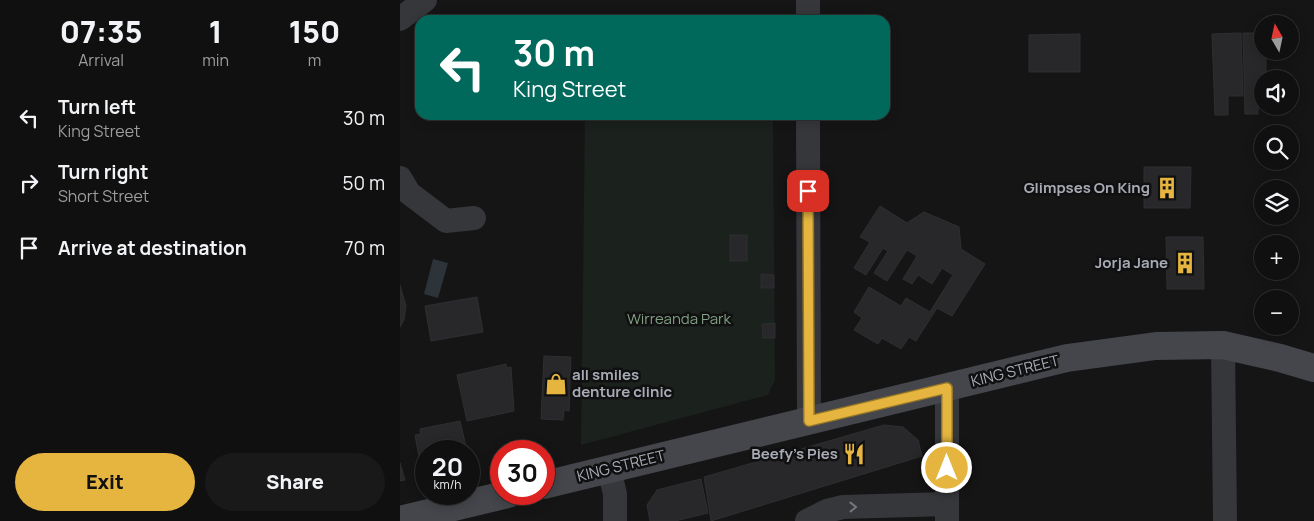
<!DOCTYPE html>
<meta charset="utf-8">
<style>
:root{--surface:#101010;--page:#191919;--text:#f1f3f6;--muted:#9c9d9f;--line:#303030;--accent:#e5b53f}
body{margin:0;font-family:Manrope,sans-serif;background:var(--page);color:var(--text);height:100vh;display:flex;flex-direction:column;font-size:19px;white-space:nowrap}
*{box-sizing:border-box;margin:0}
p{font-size:16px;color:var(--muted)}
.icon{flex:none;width:28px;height:28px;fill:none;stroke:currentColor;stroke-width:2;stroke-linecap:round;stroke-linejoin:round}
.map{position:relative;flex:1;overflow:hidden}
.panel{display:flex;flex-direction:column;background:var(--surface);width:400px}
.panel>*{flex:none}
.banner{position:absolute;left:15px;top:15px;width:475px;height:105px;border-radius:15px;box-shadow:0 2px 12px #0003,0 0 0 1px var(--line);background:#00695c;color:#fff;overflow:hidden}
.needle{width:32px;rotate:351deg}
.tools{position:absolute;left:854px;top:15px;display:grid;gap:10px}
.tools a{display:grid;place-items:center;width:45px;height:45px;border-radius:50%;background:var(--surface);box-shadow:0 2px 12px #0003,0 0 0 1px var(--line);font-size:25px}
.speed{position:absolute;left:15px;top:440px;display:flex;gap:10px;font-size:25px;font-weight:700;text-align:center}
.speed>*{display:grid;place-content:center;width:65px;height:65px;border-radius:50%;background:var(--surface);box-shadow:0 2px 12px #0003,0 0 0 1px var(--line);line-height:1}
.speed small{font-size:12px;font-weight:400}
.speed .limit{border:8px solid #d22;background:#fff;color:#111}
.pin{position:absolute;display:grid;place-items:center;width:42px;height:42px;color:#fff;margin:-21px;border-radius:10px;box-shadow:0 2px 8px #0006}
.me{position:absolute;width:55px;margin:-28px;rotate:0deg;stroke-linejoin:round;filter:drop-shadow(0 0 4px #0008)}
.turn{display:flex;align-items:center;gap:18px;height:105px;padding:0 15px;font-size:22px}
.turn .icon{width:65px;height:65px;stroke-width:2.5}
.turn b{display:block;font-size:35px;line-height:42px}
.eta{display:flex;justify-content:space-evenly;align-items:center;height:85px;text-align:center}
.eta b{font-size:30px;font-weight:800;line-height:35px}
.cta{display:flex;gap:10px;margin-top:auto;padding:10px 15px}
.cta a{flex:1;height:58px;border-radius:30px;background:var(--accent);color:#111;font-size:20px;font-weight:800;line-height:58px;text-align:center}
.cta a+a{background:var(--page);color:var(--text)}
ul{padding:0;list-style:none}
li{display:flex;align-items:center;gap:15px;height:65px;padding:0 15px}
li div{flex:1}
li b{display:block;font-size:19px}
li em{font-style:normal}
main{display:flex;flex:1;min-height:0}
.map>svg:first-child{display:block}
.green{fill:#1b211c}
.water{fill:#2c3339}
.building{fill:#28282a;stroke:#2f2f32}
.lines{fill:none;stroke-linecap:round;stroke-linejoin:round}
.street{stroke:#36373b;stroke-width:24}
.secondary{stroke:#44464b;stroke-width:28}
.oneway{stroke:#75777f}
.route-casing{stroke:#957629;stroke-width:12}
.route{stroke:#e5b53f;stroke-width:9}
.labels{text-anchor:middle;stroke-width:5;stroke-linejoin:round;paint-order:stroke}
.poi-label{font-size:15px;font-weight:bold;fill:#a8abb6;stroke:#101011;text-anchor:end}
.park-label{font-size:15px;fill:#809f83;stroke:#101011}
.street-label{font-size:15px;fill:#a8abb6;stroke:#101011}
</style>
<main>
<section class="panel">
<div class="eta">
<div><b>07:35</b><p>Arrival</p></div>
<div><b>1</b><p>min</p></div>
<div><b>150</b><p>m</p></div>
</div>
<ul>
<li><svg class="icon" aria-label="left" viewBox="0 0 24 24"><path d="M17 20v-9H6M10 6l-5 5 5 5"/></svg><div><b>Turn left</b><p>King Street</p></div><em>30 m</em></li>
<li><svg class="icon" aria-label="right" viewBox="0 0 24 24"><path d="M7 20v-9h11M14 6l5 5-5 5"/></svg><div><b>Turn right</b><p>Short Street</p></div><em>50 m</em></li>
<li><svg class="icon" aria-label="arrive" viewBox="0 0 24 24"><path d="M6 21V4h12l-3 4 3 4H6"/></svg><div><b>Arrive at destination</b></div><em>70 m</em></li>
</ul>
<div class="cta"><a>Exit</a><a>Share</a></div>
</section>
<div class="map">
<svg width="914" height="521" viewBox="0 0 914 521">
<rect width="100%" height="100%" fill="#151516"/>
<polygon class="green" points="185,115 373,115 375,380 368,395 181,445"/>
<polygon class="water" points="33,259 48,263 38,298 24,294"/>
<g class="building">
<polygon points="841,33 843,96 828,96 828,115 815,115 812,34"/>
<polygon points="843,33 862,33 862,51 866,51 866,79 862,79 862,92 858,92 858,114 845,114"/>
<polygon points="680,34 680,72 629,72 629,35"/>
<polygon points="744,167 791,167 790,208 744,208"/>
<polygon points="480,206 507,223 524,212 559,227 561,249 585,264 552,316 537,308 516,341 509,337 501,349 482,338 478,344 454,330 462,318 454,312 469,287 501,306 506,298 530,312 553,275 542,268 532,284 518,275 512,284 503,279 517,256 507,250 487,281 474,273 488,251 483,248 466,275 454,268 470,242 460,237"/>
<rect x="330" y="235" width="17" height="26"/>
<polygon points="766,237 803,237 804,289 767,289"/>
<polygon points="361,274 374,275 374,288 361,288"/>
<polygon points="0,285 6,306 4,320 0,327"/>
<polygon points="77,297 83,332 31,341 25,306"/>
<polygon points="375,323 375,338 363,338 362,324"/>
<polygon points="144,356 171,357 169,411 164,410 163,420 141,419"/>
<polygon points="106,364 107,368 111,367 114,411 67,421 57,375"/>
<polygon points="60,421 67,451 26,451 26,477 23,478 15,435 21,434 20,429"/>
<polygon points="484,425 503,427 518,440 522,456 311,521 304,477"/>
<polygon points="0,463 5,480 0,481"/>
<polygon points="301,479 308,513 275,521 250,521 247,505 257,490"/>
</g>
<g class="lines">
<g class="street">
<polyline points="408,0 408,20"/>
<polyline points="0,19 25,0"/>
<polyline points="408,115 409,421"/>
<polyline points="0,178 9,193 46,221 74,218"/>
<polyline points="823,345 825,521"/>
<polyline points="209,469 215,494 215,521"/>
<polyline points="407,521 427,511 443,507 547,504"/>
<polyline points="547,521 547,388"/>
</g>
<g class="secondary">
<polyline points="144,485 667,358 756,346 823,345 880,358 914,368"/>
<polyline points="0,520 108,494"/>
</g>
</g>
<defs><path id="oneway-chevron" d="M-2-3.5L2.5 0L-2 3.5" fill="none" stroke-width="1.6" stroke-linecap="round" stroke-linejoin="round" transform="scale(1.25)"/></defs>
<use class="oneway" href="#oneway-chevron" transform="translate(453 507) rotate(-1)"/>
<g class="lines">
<g class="route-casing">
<polyline id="route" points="408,191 409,421 547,388 547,468"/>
</g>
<use href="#route" class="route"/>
</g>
<defs>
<g id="building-bare" transform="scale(1.725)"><path d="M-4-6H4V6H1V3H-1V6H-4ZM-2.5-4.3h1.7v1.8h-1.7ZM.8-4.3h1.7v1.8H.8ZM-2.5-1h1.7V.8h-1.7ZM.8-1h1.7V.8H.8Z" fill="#e5b53f" stroke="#101011" stroke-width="2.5" paint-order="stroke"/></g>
<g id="shop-bare" transform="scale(1.725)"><path d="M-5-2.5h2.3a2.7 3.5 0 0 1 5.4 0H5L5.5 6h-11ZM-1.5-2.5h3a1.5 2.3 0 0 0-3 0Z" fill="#e5b53f" stroke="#101011" stroke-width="2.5" paint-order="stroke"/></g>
<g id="restaurant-bare" transform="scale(1.725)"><path d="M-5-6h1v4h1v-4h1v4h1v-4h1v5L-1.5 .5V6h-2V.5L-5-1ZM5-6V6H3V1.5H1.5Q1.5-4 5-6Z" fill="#e5b53f" stroke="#101011" stroke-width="2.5" paint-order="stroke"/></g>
</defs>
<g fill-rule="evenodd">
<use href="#building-bare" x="767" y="188"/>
<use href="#building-bare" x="785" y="263"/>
<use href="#shop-bare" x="156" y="384"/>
<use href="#restaurant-bare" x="454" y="454"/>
</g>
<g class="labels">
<g class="poi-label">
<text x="750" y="193">Glimpses On King</text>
<text x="768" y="268">Jorja Jane</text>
<text x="172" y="380" text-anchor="start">all smiles<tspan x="172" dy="17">denture clinic</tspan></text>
<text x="438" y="459">Beefy's Pies</text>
</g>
<g class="park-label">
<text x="279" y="324">Wirreanda Park</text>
</g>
<g class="street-label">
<text transform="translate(615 371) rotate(-14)" y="5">KING STREET</text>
<text transform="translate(221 466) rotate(-14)" y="5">KING STREET</text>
</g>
</g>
</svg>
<div class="tools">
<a><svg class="needle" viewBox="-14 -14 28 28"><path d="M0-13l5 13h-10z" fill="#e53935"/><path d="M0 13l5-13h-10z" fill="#9c9d9f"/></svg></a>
<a><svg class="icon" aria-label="sound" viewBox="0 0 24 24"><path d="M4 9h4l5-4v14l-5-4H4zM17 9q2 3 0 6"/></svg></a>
<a><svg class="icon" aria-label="search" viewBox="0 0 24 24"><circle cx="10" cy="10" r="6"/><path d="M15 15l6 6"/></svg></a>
<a><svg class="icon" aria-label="layers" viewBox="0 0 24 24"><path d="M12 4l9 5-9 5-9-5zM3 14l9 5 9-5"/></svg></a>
<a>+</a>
<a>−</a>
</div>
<div class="speed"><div>20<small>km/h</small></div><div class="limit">30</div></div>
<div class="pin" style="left:408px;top:191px;background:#d93025"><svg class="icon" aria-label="arrive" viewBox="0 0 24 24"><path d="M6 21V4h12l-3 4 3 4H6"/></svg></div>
<svg class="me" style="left:547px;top:468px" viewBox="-20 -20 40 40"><circle r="17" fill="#e5b53f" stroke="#fff" stroke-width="3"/><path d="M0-11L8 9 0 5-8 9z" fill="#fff"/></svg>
<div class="banner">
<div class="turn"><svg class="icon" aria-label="left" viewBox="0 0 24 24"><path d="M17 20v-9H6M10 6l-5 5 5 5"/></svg><div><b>30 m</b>King Street</div></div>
</div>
</div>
</main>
